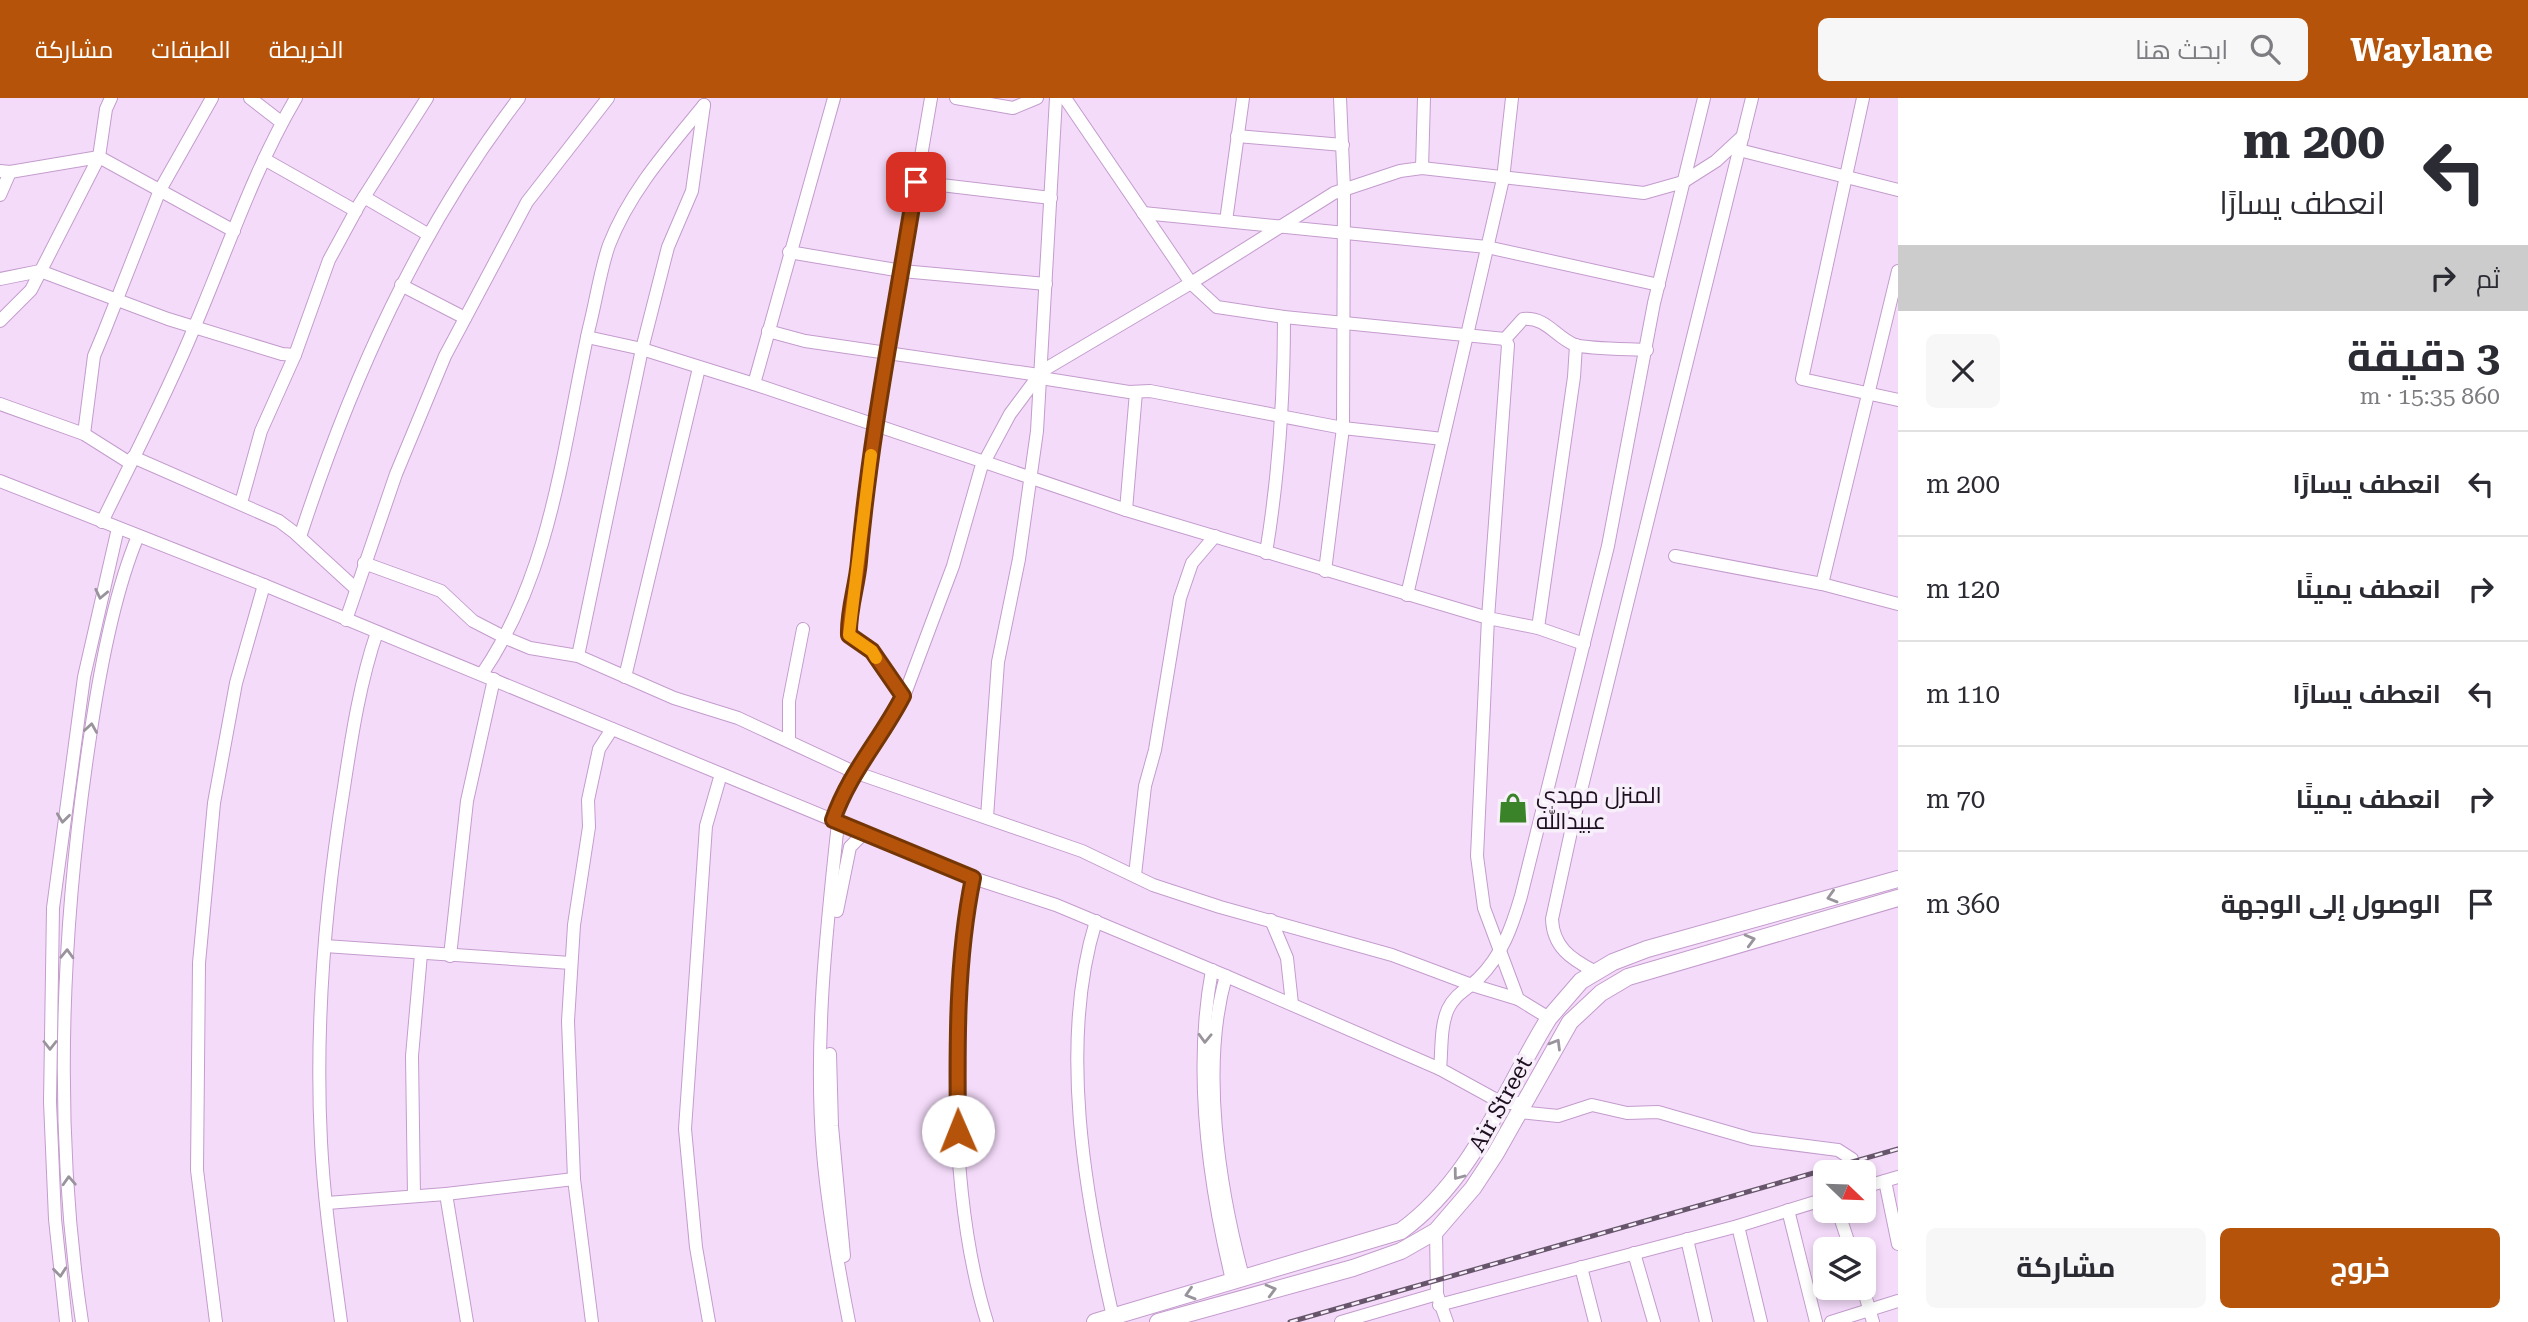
<!DOCTYPE html>
<html lang="ar">
<meta charset="utf-8">
<style>
:root{--surface:#fff;--page:#f7f7f7;--text:#2b2b33;--muted:#7c7c81;--line:#e1e1e2;--accent:#b45309}
body{margin:0;font-family:"Roboto Serif",Cairo,serif;background:var(--page);color:var(--text);direction:rtl;height:100vh;display:flex;flex-direction:column;font-size:26px;white-space:nowrap}
*{box-sizing:border-box;margin:0}
p{font-size:23px;color:var(--muted)}
.icon{flex:none;width:38px;height:38px;fill:none;stroke:currentColor;stroke-width:2;stroke-linecap:round;stroke-linejoin:round}
.map{position:relative;flex:1;overflow:hidden;direction:ltr}
.panel{display:flex;flex-direction:column;background:var(--surface);width:630px}
.panel>*{flex:none}
.banner{background:#fff;color:var(--text);overflow:hidden}
.needle{width:46px;rotate:113deg}
.buttons{position:absolute;left:1813px;top:1062px;display:grid;gap:14px}
.buttons a{display:grid;place-items:center;width:63px;height:63px;border-radius:10px;background:var(--surface);box-shadow:0 4px 10px #0003;font-size:35px}
.pin{position:absolute;display:grid;place-items:center;width:60px;height:60px;color:#fff;margin:-30px;border-radius:14px;box-shadow:0 4px 10px #0006}
.me{position:absolute;width:77px;margin:-38px;rotate:359deg;stroke-linejoin:round;filter:drop-shadow(0 0 5px #0008)}
.turn{display:flex;align-items:center;gap:24px;height:147px;padding:0 28px;font-size:32px}
.turn .icon{width:91px;height:91px;stroke-width:2.5}
.turn b{display:block;font-size:49px;line-height:60px}
.then{display:flex;align-items:center;height:66px;padding:0 28px;background:#0003;gap:14px;font-size:26px}
.round{display:grid;place-items:center;flex:none;width:74px;height:74px;border-radius:10px;background:var(--page)}
.headline{display:flex;align-items:center;justify-content:space-between;height:119px;padding:0 28px}
h1{font-size:42px;font-weight:700;line-height:52px}
.action{display:flex;gap:14px;margin-top:auto;padding:14px 28px}
.action a{flex:1;height:80px;border-radius:10px;background:var(--accent);color:#fff;font-size:28px;font-weight:700;line-height:80px;text-align:center}
.action a+a{background:var(--page);color:var(--text)}
ul{padding:0;list-style:none}
li{display:flex;align-items:center;gap:21px;height:105px;padding:0 28px;border-top:2px solid var(--line)}
li div{flex:1}
li b{display:block;font-size:26px}
li em{font-style:normal}
header{display:flex;align-items:center;gap:42px;box-sizing:border-box;height:98px;padding:0 35px;background:var(--accent);color:#fff}
header strong{font-size:33px}
nav{display:flex;gap:38px;margin-inline-start:auto;font-size:24px}
.search{width:490px;height:63px;background:var(--page);display:flex;align-items:center;gap:18px;box-sizing:border-box;padding:0 24px;border-radius:10px;color:var(--muted);font-size:26px}
main{display:flex;flex:1;min-height:0}
.map>svg:first-child{display:block}
.lines{fill:none;stroke-linecap:round;stroke-linejoin:round}
.minor-casing{stroke:#c49ccd;stroke-width:14}
.major-casing{stroke:#c49ccd;stroke-width:18}
.minor{stroke:#fff;stroke-width:12}
.major{stroke:#fff;stroke-width:16}
.rail-casing{stroke:#67556b;stroke-width:5}
.rail{stroke:#f7eff9;stroke-width:2.5;stroke-dasharray:8;stroke-linecap:butt}
.oneway{stroke:#99939b}
.route-casing{stroke:#753606;stroke-width:18}
.route{stroke:#b45309;stroke-width:12}
.slow{stroke:#f59e0b;stroke-width:12}
.labels{text-anchor:middle;stroke-width:7;stroke-linejoin:round;paint-order:stroke}
.poi-label{font-size:23px;fill:#1d0e20;stroke:#f7eff9;text-anchor:start}
.street-label{font-size:23px;fill:#1d0e20;stroke:#f7eff9}
</style>
<header>
<strong>Waylane</strong>
<div class="search"><svg class="icon" aria-label="search" viewBox="0 0 24 24"><circle cx="10" cy="10" r="6"/><path d="M15 15l6 6"/></svg>ابحث هنا</div>
<nav><a>الخريطة</a><a>الطبقات</a><a>مشاركة</a></nav>
</header>
<main>
<section class="panel">
<div class="banner">
<div class="turn"><svg class="icon" aria-label="left" viewBox="0 0 24 24"><path d="M17 20v-9H6M10 6l-5 5 5 5"/></svg><div><b>200 m</b>انعطف يسارًا</div></div>
<div class="then">ثم<svg class="icon" aria-label="right" viewBox="0 0 24 24"><path d="M7 20v-9h11M14 6l5 5-5 5"/></svg></div>
</div>
<div class="headline"><div><h1>3 دقيقة</h1><p>860 m · 15:35</p></div><a class="round"><svg class="icon" aria-label="close" viewBox="0 0 24 24"><path d="M6 6l12 12M18 6L6 18"/></svg></a></div>
<ul>
<li><svg class="icon" aria-label="left" viewBox="0 0 24 24"><path d="M17 20v-9H6M10 6l-5 5 5 5"/></svg><div><b>انعطف يسارًا</b></div><em>200 m</em></li>
<li><svg class="icon" aria-label="right" viewBox="0 0 24 24"><path d="M7 20v-9h11M14 6l5 5-5 5"/></svg><div><b>انعطف يمينًا</b></div><em>120 m</em></li>
<li><svg class="icon" aria-label="left" viewBox="0 0 24 24"><path d="M17 20v-9H6M10 6l-5 5 5 5"/></svg><div><b>انعطف يسارًا</b></div><em>110 m</em></li>
<li><svg class="icon" aria-label="right" viewBox="0 0 24 24"><path d="M7 20v-9h11M14 6l5 5-5 5"/></svg><div><b>انعطف يمينًا</b></div><em>70 m</em></li>
<li><svg class="icon" aria-label="arrive" viewBox="0 0 24 24"><path d="M6 21V4h12l-3 4 3 4H6"/></svg><div><b>الوصول إلى الوجهة</b></div><em>360 m</em></li>
</ul>
<div class="action"><a>خروج</a><a>مشاركة</a></div>
</section>
<div class="map">
<svg width="1898" height="1224" viewBox="0 0 1898 1224">
<rect width="100%" height="100%" fill="#f4dbfa"/>
<g class="lines">
<g class="minor-casing">
<g id="minor">
<polyline points="250,0 281,24"/>
<polyline points="956,0 1013,10 1037,0"/>
<polyline points="1065,0 1191,185 1217,209 1284,219 1505,241 1508,247 1488,520 1538,530 1584,546"/>
<polyline points="1863,0 1802,281 1898,302"/>
<polyline points="1237,38 1343,47"/>
<polyline points="1739,52 1898,92"/>
<polyline points="264,61 356,113"/>
<polyline points="1422,70 1424,0"/>
<polyline points="0,73 10,74 99,59 234,133"/>
<polyline points="916,84 1051,100"/>
<polyline points="0,97 10,74"/>
<polyline points="364,99 429,137"/>
<polyline points="1143,115 1487,149 1659,187"/>
<polyline points="1226,123 1243,0"/>
<polyline points="789,154 902,173 1046,186"/>
<polyline points="0,181 40,173 168,221 282,256 295,257"/>
<polyline points="401,187 465,220"/>
<polyline points="0,223 31,192 99,59 106,11 111,0"/>
<polyline points="768,233 805,243 1039,277"/>
<polyline points="587,239 642,251 754,286 1126,412 1488,520 1477,758 1484,810 1518,901 1549,920"/>
<path d="M1505,241L1523,221C1547,219 1555,239 1575,247C1589,251 1630,251 1647,252"/>
<polyline points="1041,280 1129,294 1150,293 1343,330 1443,341"/>
<polyline points="754,286 834,0"/>
<polyline points="0,306 84,336 130,365"/>
<polyline points="84,336 94,258 104,234 160,92 212,0"/>
<polyline points="133,359 279,423 295,435 355,490"/>
<polyline points="0,383 264,487 973,780 1056,807 1226,878 1440,971 1502,1005 1524,1005"/>
<polyline points="241,405 261,333 295,257 329,162 359,107 427,0"/>
<polyline points="1126,412 1136,294"/>
<path d="M102,424C133,360 167,296 194,230C227,153 253,73 296,0"/>
<path d="M300,439C351,282 418,132 519,0"/>
<path d="M1266,455C1279,376 1284,299 1284,219"/>
<polyline points="1675,458 1822,486 1898,506"/>
<polyline points="364,465 441,493 473,523 506,540 530,550 578,558 674,600 738,620 854,674 1082,753 1153,787 1220,809 1392,857 1472,887 1518,901"/>
<polyline points="1325,473 1343,330 1344,91 1340,0"/>
<polyline points="1822,486 1898,173"/>
<polyline points="1407,497 1503,81 1512,0"/>
<polyline points="346,522 396,376 445,258 527,104 608,0"/>
<polyline points="1538,530 1574,279 1576,247"/>
<polyline points="578,558 642,251 668,149 692,93 704,7"/>
<path d="M482,576C552,474 563,348 589,230C596,203 600,173 609,147C630,93 668,51 704,7"/>
<polyline points="625,579 699,270"/>
<polyline points="903,598 872,553 849,537 875,327 931,0"/>
<polyline points="789,642 789,603 803,531"/>
<polyline points="987,719 998,564 1019,461 1037,333 1056,0"/>
<polyline points="833,722 849,682 887,628 906,593 953,468 981,370 1010,316 1042,273 1191,185 1334,95 1400,73 1422,70 1644,95 1683,84 1716,63 1743,38"/>
<path d="M838,725C826,834 814,946 823,1055C828,1112 838,1168 849,1224"/>
<polyline points="1135,777 1145,688 1155,652 1180,500 1192,465 1215,438"/>
<path d="M973,780C947,905 949,1101 987,1224"/>
<polyline points="837,813 850,749 864,735"/>
<polyline points="1271,822 1287,860 1292,906"/>
<path d="M1096,823C1058,945 1085,1097 1113,1219"/>
<polyline points="325,848 571,865"/>
<polyline points="450,858 467,703 494,581"/>
<path d="M1212,872C1193,973 1208,1083 1232,1182"/>
<path d="M1594,873C1571,861 1553,849 1552,821L1572,729L1752,0"/>
<path d="M1226,878C1200,969 1219,1089 1243,1179"/>
<polyline points="830,956 832,1028 844,1158"/>
<path d="M1440,971C1442,952 1440,929 1448,911C1455,896 1468,891 1479,880C1502,857 1512,829 1521,798L1608,448L1654,205L1704,0"/>
<polyline points="1519,1014 1558,1018 1592,1007 1627,1015 1658,1014 1752,1041 1838,1052 1852,1061 1855,1074"/>
<polyline points="1885,1083 1898,1146"/>
<polyline points="1864,1089 1898,1079"/>
<polyline points="446,1096 467,1224"/>
<polyline points="414,1098 412,958 421,856"/>
<polyline points="327,1105 446,1096 574,1081"/>
<polyline points="1788,1112 1816,1224"/>
<polyline points="1838,1113 1851,1152"/>
<polyline points="1738,1128 1761,1224"/>
<polyline points="1436,1133 1437,1196 1447,1224"/>
<polyline points="1687,1141 1706,1224"/>
<polyline points="1634,1155 1654,1224"/>
<polyline points="1581,1169 1595,1224"/>
<polyline points="1863,1190 1873,1224"/>
<polyline points="1439,1207 1738,1128 1825,1101"/>
<polyline points="66,1224 55,1121 50,1004 53,810 84,579 118,430"/>
<path d="M82,1224C53,1031 61,831 90,639C99,577 114,495 138,438"/>
<polyline points="216,1224 197,1072 199,865 214,705 236,585 264,487"/>
<path d="M341,1224C333,1164 324,1104 321,1044C315,926 325,806 344,689C352,636 360,584 377,534"/>
<polyline points="592,1224 574,1081 568,923 574,827 589,729 588,702 599,651 612,631"/>
<polyline points="709,1224 696,1149 685,1031 706,728 721,676"/>
<polyline points="1341,1224 1437,1196"/>
<polyline points="1831,1224 1898,1203"/>
</g>
</g>
<g class="major-casing">
<g id="major">
<path d="M1095,1224L1401,1133C1474,1080 1503,994 1549,920L1581,883L1613,864L1647,851L1898,781"/>
<polyline points="1158,1224 1353,1170 1401,1153 1436,1133 1473,1090 1496,1055 1570,924 1601,895 1628,879 1898,800"/>
</g>
</g>
<use href="#minor" class="minor"/>
<use href="#major" class="major"/>
<g class="rail-casing">
<polyline id="rail" points="1290,1224 1898,1051"/>
</g>
<use href="#rail" class="rail"/>
</g>
<defs><path id="oneway-chevron" d="M-2-3.5L2.5 0L-2 3.5" fill="none" stroke-width="1.6" stroke-linecap="round" stroke-linejoin="round" transform="scale(1.75)"/></defs>
<g class="oneway">
<use href="#oneway-chevron" transform="translate(101 496) rotate(102)"/>
<use href="#oneway-chevron" transform="translate(91 630) rotate(-81)"/>
<use href="#oneway-chevron" transform="translate(63 720) rotate(97)"/>
<use href="#oneway-chevron" transform="translate(1832 799) rotate(164)"/>
<use href="#oneway-chevron" transform="translate(1750 842) rotate(-15)"/>
<use href="#oneway-chevron" transform="translate(67 856) rotate(-88)"/>
<use href="#oneway-chevron" transform="translate(1205 940) rotate(92)"/>
<use href="#oneway-chevron" transform="translate(1556 946) rotate(-59)"/>
<use href="#oneway-chevron" transform="translate(50 947) rotate(90)"/>
<use href="#oneway-chevron" transform="translate(1458 1077) rotate(127)"/>
<use href="#oneway-chevron" transform="translate(69 1083) rotate(-93)"/>
<use href="#oneway-chevron" transform="translate(60 1174) rotate(84)"/>
<use href="#oneway-chevron" transform="translate(1271 1192) rotate(-15)"/>
<use href="#oneway-chevron" transform="translate(1190 1196) rotate(163)"/>
</g>
<g class="lines">
<g class="route-casing">
<path id="route" d="M916,84C896,210 870,336 859,463C857,488 848,512 849,537L872,553L903,598C881,641 849,675 833,722L973,780C956,863 957,948 958,1033"/>
</g>
<use href="#route" class="route"/>
<polyline class="slow" points="871,357 849,537 872,553 876,560"/>
</g>
<defs>
<g id="shop-bare" transform="scale(2.415)"><path d="M-5-2.5h2.3a2.7 3.5 0 0 1 5.4 0H5L5.5 6h-11ZM-1.5-2.5h3a1.5 2.3 0 0 0-3 0Z" fill="#3b8328" stroke="#f7eff9" stroke-width="2.5" paint-order="stroke"/></g>
</defs>
<g fill-rule="evenodd">
<use href="#shop-bare" x="1513" y="710"/>
</g>
<g class="labels">
<g class="poi-label">
<text x="1536" y="705">المنزل مهدي<tspan x="1536" dy="26">عبيدالله</tspan></text>
</g>
<g class="street-label">
<text transform="translate(1500 1006) rotate(-61)" y="8">Air Street</text>
</g>
</g>
</svg>
<div class="buttons">
<a><svg class="needle" viewBox="-14 -14 28 28"><path d="M0-13l5 13h-10z" fill="#e53935"/><path d="M0 13l5-13h-10z" fill="#7c7c81"/></svg></a>
<a><svg class="icon" aria-label="layers" viewBox="0 0 24 24"><path d="M12 4l9 5-9 5-9-5zM3 14l9 5 9-5"/></svg></a>
</div>
<div class="pin" style="left:916px;top:84px;background:#d93025"><svg class="icon" aria-label="arrive" viewBox="0 0 24 24"><path d="M6 21V4h12l-3 4 3 4H6"/></svg></div>
<svg class="me" style="left:958px;top:1033px" viewBox="-20 -20 40 40"><circle r="19" fill="#fff"/><path d="M0-13L10 11 0 6-10 11z" fill="#b45309"/></svg>
</div>
</main>
